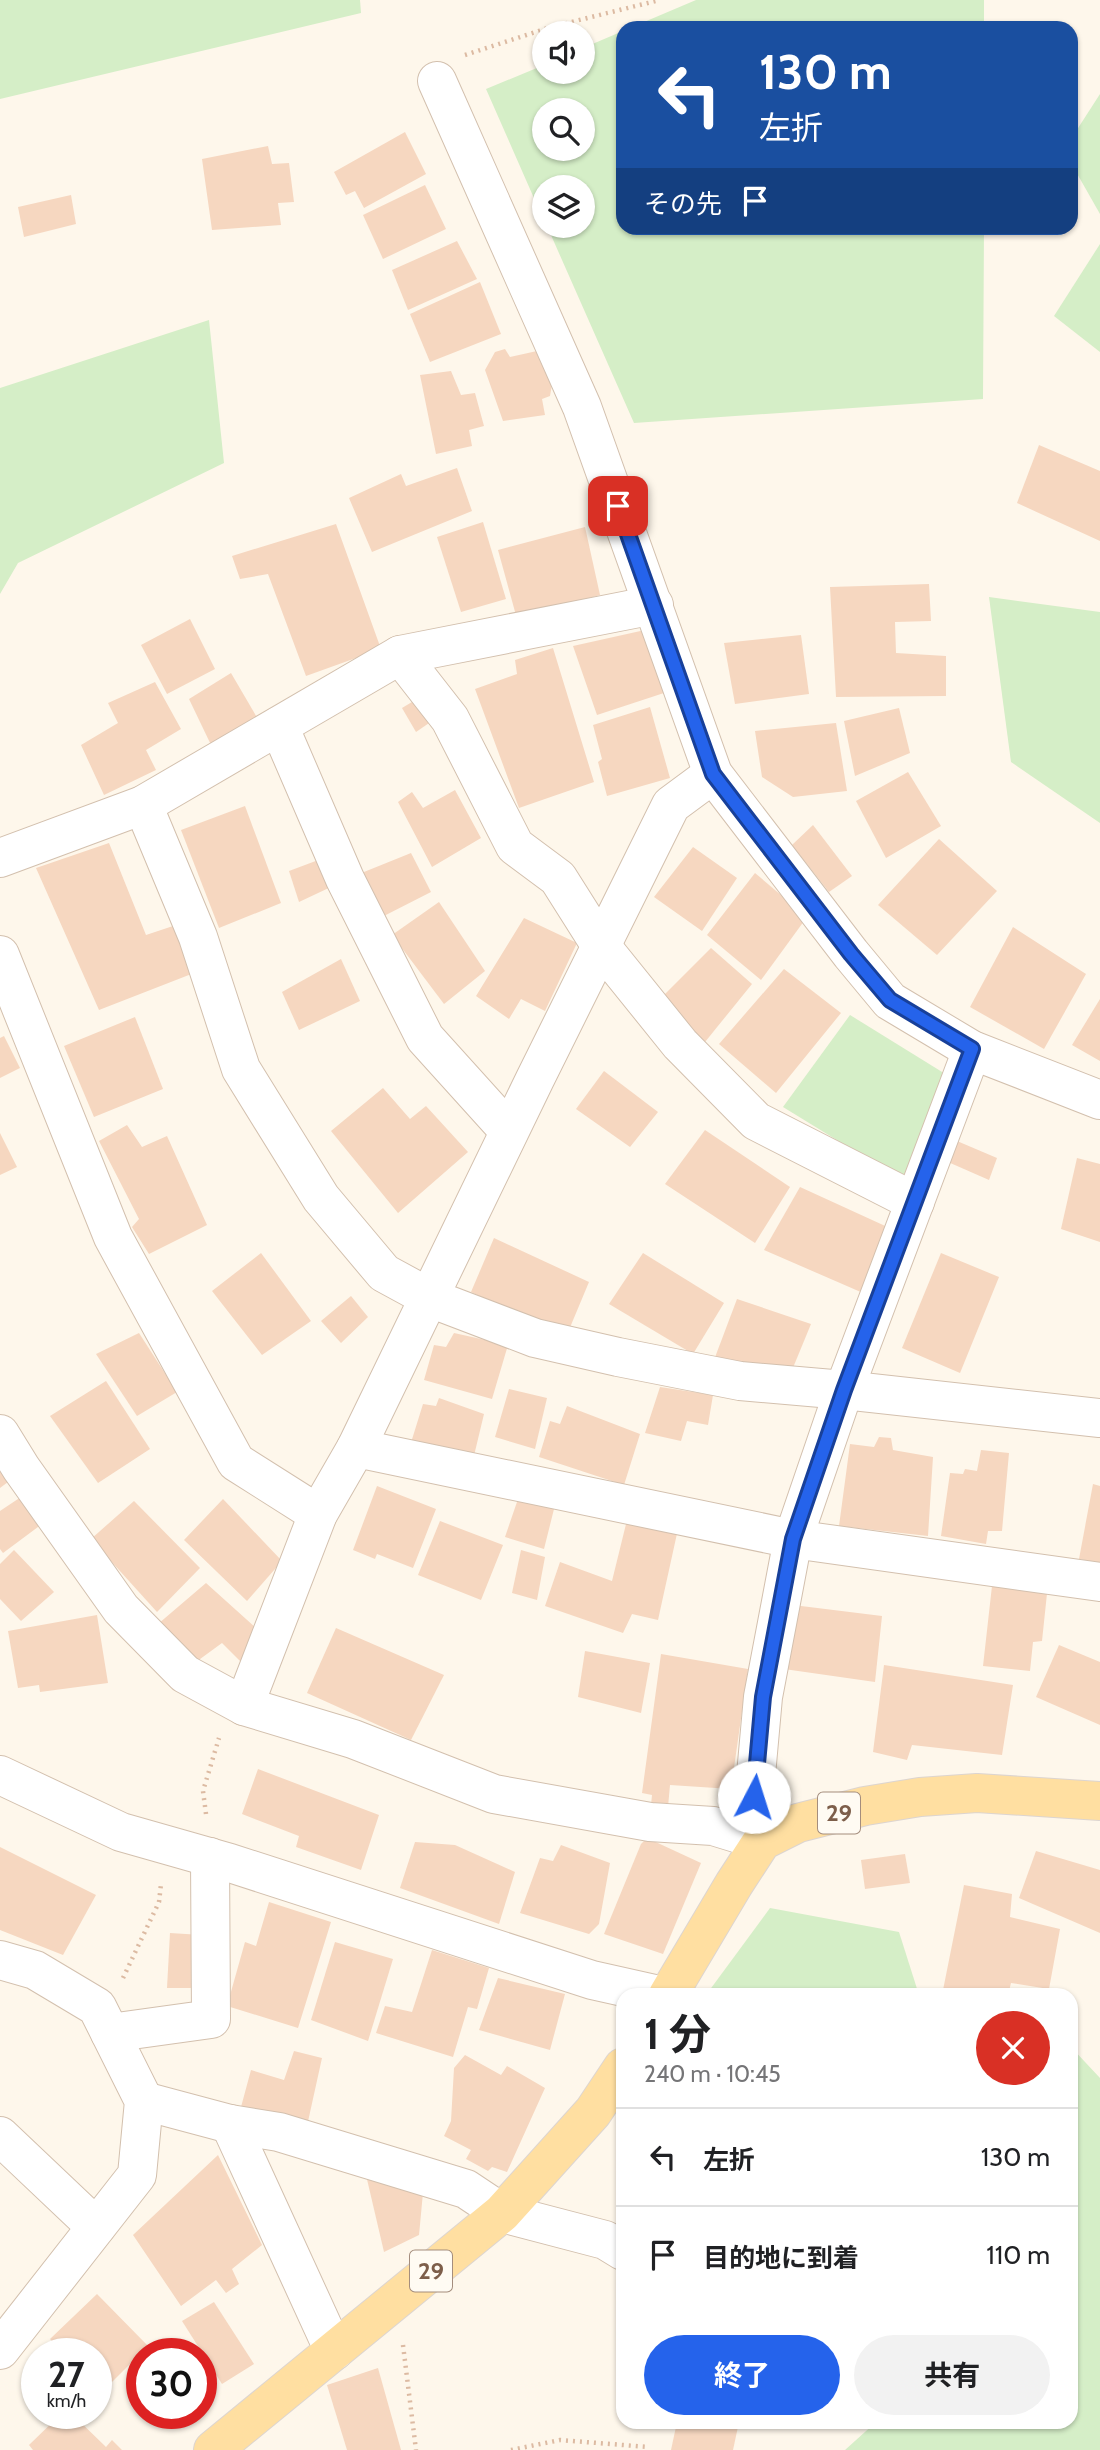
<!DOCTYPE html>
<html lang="ja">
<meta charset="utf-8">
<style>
:root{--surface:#fff;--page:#f2f2f2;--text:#202124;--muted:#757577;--line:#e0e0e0;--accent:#2563eb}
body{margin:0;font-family:Cabin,"Noto Sans JP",sans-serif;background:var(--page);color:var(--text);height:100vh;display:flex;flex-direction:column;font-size:26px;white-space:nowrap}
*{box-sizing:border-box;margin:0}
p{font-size:23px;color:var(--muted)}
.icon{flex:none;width:38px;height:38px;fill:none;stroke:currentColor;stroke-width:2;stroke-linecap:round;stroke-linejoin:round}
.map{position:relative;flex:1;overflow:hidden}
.sheet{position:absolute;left:616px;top:1988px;width:462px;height:441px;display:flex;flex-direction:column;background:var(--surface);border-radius:21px;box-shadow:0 2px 5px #0004}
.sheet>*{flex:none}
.hud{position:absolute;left:616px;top:21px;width:462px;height:214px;border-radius:21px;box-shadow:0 2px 5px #0004;background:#1a4fa0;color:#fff;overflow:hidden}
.fabs{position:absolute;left:532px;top:21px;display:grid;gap:14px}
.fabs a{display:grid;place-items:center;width:63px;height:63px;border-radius:50%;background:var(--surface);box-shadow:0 2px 5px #0004;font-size:35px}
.speed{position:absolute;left:21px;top:2338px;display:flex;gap:14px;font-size:35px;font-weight:700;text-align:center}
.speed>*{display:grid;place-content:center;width:91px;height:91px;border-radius:50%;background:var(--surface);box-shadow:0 2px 5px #0004;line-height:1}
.speed small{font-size:18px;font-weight:400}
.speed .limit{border:10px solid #d22;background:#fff;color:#111}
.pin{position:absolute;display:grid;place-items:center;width:60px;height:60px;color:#fff;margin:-30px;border-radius:14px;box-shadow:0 4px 10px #0006}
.me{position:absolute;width:77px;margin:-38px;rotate:5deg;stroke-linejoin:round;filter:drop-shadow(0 0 5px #0008)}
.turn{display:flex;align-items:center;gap:24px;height:147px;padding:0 28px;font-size:32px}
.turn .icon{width:91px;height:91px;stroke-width:2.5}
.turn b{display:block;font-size:49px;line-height:60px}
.then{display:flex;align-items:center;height:66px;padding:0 28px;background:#0003;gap:14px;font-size:26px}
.round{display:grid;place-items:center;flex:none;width:74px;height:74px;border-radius:37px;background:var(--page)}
.overview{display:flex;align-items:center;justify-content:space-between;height:119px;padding:0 28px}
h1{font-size:42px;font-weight:700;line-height:52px}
.cta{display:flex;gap:14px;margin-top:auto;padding:14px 28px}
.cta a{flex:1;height:80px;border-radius:42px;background:var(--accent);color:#fff;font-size:28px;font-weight:700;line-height:80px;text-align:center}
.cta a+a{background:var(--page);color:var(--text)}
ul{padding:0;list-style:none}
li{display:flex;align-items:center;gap:21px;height:98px;padding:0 28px;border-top:2px solid var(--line)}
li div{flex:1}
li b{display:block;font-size:26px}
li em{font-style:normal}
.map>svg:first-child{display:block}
.green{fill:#d5eec7;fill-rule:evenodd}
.building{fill:#f6d7c0}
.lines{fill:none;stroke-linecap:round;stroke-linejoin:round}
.street-casing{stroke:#d3c0ae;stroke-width:40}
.primary-casing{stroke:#ddd5d0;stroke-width:40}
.path{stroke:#dcbaa2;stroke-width:4.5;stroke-dasharray:2 5;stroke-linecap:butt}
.street{stroke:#fff;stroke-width:38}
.primary{stroke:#ffdfa1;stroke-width:38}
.route-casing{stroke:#184099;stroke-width:18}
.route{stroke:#2563eb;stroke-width:12}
.labels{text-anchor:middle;stroke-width:7;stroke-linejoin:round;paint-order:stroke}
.shield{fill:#fffbf3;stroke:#a48d7d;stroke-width:2}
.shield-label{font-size:24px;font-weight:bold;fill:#7d5e4a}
</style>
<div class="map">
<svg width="1100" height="2450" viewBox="0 0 1100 2450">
<rect width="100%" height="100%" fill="#fef7eb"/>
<g class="green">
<polygon points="0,0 360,0 361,13 0,99"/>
<polygon points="696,0 984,0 984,28 630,28"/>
<path d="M623,31V228H984L983,399L634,423L547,226H583V187H544V221L486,89L544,65V72H583V48ZM544,110H583V149H544Z"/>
<polygon points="1100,94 1100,214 1071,163 1071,139"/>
<polygon points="1100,244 1100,352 1054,316"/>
<polygon points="209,320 224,463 18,563 0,594 0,388"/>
<polygon points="989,597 1100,612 1100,823 1011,762"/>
<polygon points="850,1015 947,1075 902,1180 783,1107"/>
<polygon points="770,1908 899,1932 919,1995 706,1995"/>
<polygon points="1071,2047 1100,2078 1100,2450 845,2450 876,2422 1071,2422"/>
</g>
<g class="building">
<polygon points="405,132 426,174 364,208 355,191 346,195 334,172"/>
<polygon points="268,146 272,164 289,163 294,202 278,203 281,225 212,230 202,159"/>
<polygon points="425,185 446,229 383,259 363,215"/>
<polygon points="71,195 76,224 24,237 18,207"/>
<polygon points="457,241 477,279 408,310 392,270"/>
<polygon points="480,282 501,334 430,362 410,314"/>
<polygon points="505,349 510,357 546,349 554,373 550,396 542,399 545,415 503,421 485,370 495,352"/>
<polygon points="451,371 461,395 475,393 484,426 469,430 472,446 436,454 420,375"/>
<polygon points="1039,445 1100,471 1100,541 1017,503"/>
<polygon points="457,468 472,511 372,552 349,498 401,474 406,486"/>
<polygon points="483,522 506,599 461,612 437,537"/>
<polygon points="336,524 381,649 306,676 268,574 240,579 232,556"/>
<polygon points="585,527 600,595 517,619 498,550"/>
<polygon points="929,584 931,621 895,622 896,653 946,656 946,696 836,697 830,587"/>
<polygon points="190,619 215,669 167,694 141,645"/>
<polygon points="645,630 667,692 597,715 573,646"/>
<polygon points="801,635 809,694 735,704 724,643"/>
<polygon points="553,648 594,782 519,808 475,689 517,674 515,660"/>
<polygon points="231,673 259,721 212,747 189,699"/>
<polygon points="155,682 181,729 146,750 156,770 104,795 81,745 118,723 108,703"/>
<polygon points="417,699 432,721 416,732 402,708"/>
<polygon points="650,707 670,778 607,796 598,762 602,759 593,725"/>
<polygon points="899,708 910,753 855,776 844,721"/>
<polygon points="836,723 847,791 793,797 762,777 755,731"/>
<polygon points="908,772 941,826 886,858 856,801"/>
<polygon points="455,790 481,838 432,867 398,802 412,792 423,808"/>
<polygon points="245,806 281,903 219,928 181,830"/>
<polygon points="813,825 852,876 829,892 792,845"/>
<polygon points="939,839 997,891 937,955 878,905"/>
<polygon points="109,843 146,935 176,925 194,973 99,1010 36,868"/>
<polygon points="693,847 737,878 702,931 654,897"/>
<polygon points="411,853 431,892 378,919 359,874"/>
<polygon points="321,859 333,886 299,902 289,871"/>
<polygon points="755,873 807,917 761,980 707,935"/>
<polygon points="439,902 485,971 444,1004 392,935"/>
<polygon points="524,918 577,943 545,1011 521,999 509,1019 476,996"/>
<polygon points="1013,927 1086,974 1044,1049 970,1007"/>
<polygon points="711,948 752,984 705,1042 660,999"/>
<polygon points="341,959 360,1001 299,1030 282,992"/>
<polygon points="784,969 841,1013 776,1093 719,1044"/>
<polygon points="1100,999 1100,1061 1072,1045"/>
<polygon points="135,1017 163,1089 94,1117 64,1046"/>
<polygon points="4,1036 20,1068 0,1078 0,1038"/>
<polygon points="604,1071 658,1112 630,1147 576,1109"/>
<polygon points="383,1088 410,1119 426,1106 468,1152 398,1213 331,1131"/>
<polygon points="127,1125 142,1147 167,1136 207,1225 149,1254 132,1227 139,1219 99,1141"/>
<polygon points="705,1130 790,1187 755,1243 665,1184"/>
<polygon points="0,1133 17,1167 0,1175"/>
<polygon points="957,1141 997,1158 989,1180 948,1162"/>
<polygon points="1077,1158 1100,1164 1100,1242 1061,1229"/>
<polygon points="800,1187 894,1230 863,1293 764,1250"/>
<polygon points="494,1238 589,1282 566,1337 471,1292"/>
<polygon points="261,1253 311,1321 262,1355 212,1291"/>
<polygon points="643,1253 724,1303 693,1354 609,1304"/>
<polygon points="941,1253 999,1277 960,1373 902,1348"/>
<polygon points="351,1296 368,1317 341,1343 321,1321"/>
<polygon points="737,1299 811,1324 790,1375 714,1360"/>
<polygon points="139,1333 177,1392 137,1416 96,1354"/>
<polygon points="454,1333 508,1345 492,1399 424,1380 434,1345 446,1347"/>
<polygon points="106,1381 150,1449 98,1483 50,1416"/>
<polygon points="660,1387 713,1395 708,1425 687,1421 681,1441 645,1433"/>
<polygon points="509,1389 547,1398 535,1449 495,1437"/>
<polygon points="439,1398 484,1414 472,1464 409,1449 423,1404 436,1406"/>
<polygon points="567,1406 640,1434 624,1485 539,1457 550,1421 560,1424"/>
<polygon points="879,1437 891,1438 893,1450 933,1457 928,1536 839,1526 850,1444 874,1447"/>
<polygon points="981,1450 1009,1453 1002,1531 988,1531 986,1544 941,1536 950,1473 963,1474 965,1469 977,1471"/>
<polygon points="0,1462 12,1479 0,1488"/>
<polygon points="1093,1484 1100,1486 1100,1563 1079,1559"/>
<polygon points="377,1486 436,1509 413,1568 377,1554 375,1559 353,1550"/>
<polygon points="21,1497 42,1524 3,1553 0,1549 0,1511"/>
<polygon points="223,1499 282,1561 247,1601 184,1540"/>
<polygon points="518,1499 554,1509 544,1549 505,1537"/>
<polygon points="134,1501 200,1568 157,1612 91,1539"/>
<polygon points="627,1520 678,1529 658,1620 632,1614 623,1633 545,1606 560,1562 612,1581"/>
<polygon points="440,1521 503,1545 481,1600 418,1575"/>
<polygon points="14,1550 54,1592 21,1621 0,1599 0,1564"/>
<polygon points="521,1550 545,1557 537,1600 512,1593"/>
<polygon points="993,1577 1048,1584 1042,1641 1033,1642 1030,1671 983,1666"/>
<polygon points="206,1583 257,1629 242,1663 222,1643 196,1662 158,1624"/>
<polygon points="793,1605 882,1616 875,1682 784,1669"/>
<polygon points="97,1615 108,1683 40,1692 39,1685 18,1688 8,1631"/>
<polygon points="336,1628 444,1675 411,1740 307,1693"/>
<polygon points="1059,1645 1100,1662 1100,1725 1036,1697"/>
<polygon points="585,1651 650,1663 641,1713 578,1697"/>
<polygon points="661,1654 748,1669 731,1789 670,1785 668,1807 651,1805 652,1795 642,1793"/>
<polygon points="884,1665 1013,1685 1002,1755 912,1745 907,1760 873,1752"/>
<polygon points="258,1769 379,1815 361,1870 296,1847 299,1836 242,1814"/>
<polygon points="647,1838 701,1863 663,1954 604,1934 641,1844"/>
<polygon points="415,1842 455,1845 515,1872 499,1924 400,1888"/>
<polygon points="561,1845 610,1863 599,1924 589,1934 520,1913 540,1858 553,1861"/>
<polygon points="0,1847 96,1895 63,1955 0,1930"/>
<polygon points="1036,1851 1100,1870 1100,1933 1019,1898"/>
<polygon points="905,1854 910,1883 865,1889 861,1860"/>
<polygon points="964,1885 1012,1894 1010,1917 1060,1929 1049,1989 1011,1983 1008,1995 942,1995"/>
<polygon points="269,1902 331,1922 298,2028 227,2006 245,1942 256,1946"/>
<polygon points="170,1933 202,1935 200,1988 167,1988"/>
<polygon points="335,1942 393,1959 368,2041 311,2020"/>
<polygon points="432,1950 489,1968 477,2009 468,2007 453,2057 376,2033 385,2006 412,2012"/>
<polygon points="498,1978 565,1994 550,2050 479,2030"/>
<polygon points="294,2051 322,2058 307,2126 241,2107 251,2070 284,2080"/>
<polygon points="465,2055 501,2075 507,2066 545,2088 507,2172 492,2167 488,2171 466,2159 471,2150 444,2136 451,2121 454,2068"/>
<polygon points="218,2155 262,2245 232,2269 239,2284 226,2293 216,2280 181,2306 133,2235"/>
<polygon points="366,2175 424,2182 419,2235 384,2252"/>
<polygon points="97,2294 148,2346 102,2392 96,2387 96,2354 64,2354 50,2339"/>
<polygon points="214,2302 254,2364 222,2384 182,2321"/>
<polygon points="378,2368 401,2450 347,2450 327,2385"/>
<polygon points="62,2413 71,2413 106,2447 112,2440 122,2450 33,2450 29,2445"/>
<polygon points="677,2422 739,2422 733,2450 671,2450"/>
</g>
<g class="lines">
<g class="street-casing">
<g id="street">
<polyline points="437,81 582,407 713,774 851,954 890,1001 972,1050 1100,1100"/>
<polyline points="400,655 450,719 515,846 558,878 601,946 680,1044 756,1121 915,1202"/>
<polyline points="279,726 345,879 425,1038 509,1131"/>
<polyline points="143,805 198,937 241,1069 321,1198 384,1273 430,1298 535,1338 618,1357 740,1381 844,1390 1100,1418"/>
<polyline points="0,858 143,805 400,655 654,605"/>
<polyline points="0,955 113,1237 236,1462 318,1514"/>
<polyline points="0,1434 21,1468 121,1609 185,1674 244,1706 353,1739 494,1794 650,1822 713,1826 762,1841 754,1797 763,1697 793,1539 844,1390 972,1050"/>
<polyline points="356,1448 793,1539 1100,1582"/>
<polyline points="244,1706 318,1514 356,1448 535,1079 671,805 713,774"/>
<polyline points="0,1775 121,1832 230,1863 592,1980 659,1995"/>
<polyline points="0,1960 35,1970 97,2007 144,2101 137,2175 0,2350"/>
<polyline points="110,2033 211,2019 210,1857"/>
<polyline points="144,2101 230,2124 279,2132 466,2189 502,2213 605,2240 623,2251"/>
<polyline points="230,2124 334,2351"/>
<polyline points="0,2136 96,2227"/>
</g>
</g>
<g class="primary-casing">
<g id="primary">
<polyline points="668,1995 734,1884 762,1841 798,1823 865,1806 920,1797 977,1793 1100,1801"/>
<polyline points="213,2450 502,2213 593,2112 623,2067"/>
</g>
</g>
<g class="path">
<polyline points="465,55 551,27 660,0"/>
<polyline points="206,1814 203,1791 219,1738"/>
<polyline points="123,1978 159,1902 161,1884"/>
<polyline points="403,2345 416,2450"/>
<polyline points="511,2450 560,2440 648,2447"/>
</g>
<use href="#street" class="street"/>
<use href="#primary" class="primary"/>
</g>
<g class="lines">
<g class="route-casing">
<polyline id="route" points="618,506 713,774 851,954 890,1000 972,1049 844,1390 793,1539 763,1697 754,1797"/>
</g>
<use href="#route" class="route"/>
</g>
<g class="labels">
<g class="shield">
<rect x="818" y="1792.5" width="42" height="41" rx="5"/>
<rect x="410" y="2250.5" width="42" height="41" rx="5"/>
</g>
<g class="shield-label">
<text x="839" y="1821">29</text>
<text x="431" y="2279">29</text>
</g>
</g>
</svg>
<div class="fabs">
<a><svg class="icon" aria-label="sound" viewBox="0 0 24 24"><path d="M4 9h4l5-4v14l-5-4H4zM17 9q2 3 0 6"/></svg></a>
<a><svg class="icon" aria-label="search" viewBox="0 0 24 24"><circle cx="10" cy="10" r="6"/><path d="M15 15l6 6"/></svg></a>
<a><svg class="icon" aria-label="layers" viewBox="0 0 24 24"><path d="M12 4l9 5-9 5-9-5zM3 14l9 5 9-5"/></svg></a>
</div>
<div class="speed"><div>27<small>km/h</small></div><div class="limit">30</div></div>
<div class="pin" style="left:618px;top:506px;background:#d93025"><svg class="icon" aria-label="arrive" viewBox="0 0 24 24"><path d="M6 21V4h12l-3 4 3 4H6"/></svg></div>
<svg class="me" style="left:754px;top:1797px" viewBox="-20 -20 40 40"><circle r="19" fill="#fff"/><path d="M0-13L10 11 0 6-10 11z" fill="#2563eb"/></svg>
<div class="hud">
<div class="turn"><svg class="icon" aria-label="left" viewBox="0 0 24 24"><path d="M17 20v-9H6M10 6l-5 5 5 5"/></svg><div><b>130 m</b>左折</div></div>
<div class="then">その先<svg class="icon" aria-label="arrive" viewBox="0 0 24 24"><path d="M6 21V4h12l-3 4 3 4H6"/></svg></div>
</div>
<section class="sheet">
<div class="overview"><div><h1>1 分</h1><p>240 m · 10:45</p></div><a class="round" style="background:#d93025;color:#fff"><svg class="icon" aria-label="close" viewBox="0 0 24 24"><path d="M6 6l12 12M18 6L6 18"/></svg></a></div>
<ul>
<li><svg class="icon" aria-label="left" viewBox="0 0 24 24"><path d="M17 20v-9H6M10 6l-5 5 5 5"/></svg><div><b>左折</b></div><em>130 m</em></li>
<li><svg class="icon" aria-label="arrive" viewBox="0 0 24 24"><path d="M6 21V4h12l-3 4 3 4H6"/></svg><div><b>目的地に到着</b></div><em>110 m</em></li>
</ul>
<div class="cta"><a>終了</a><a>共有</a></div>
</section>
</div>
